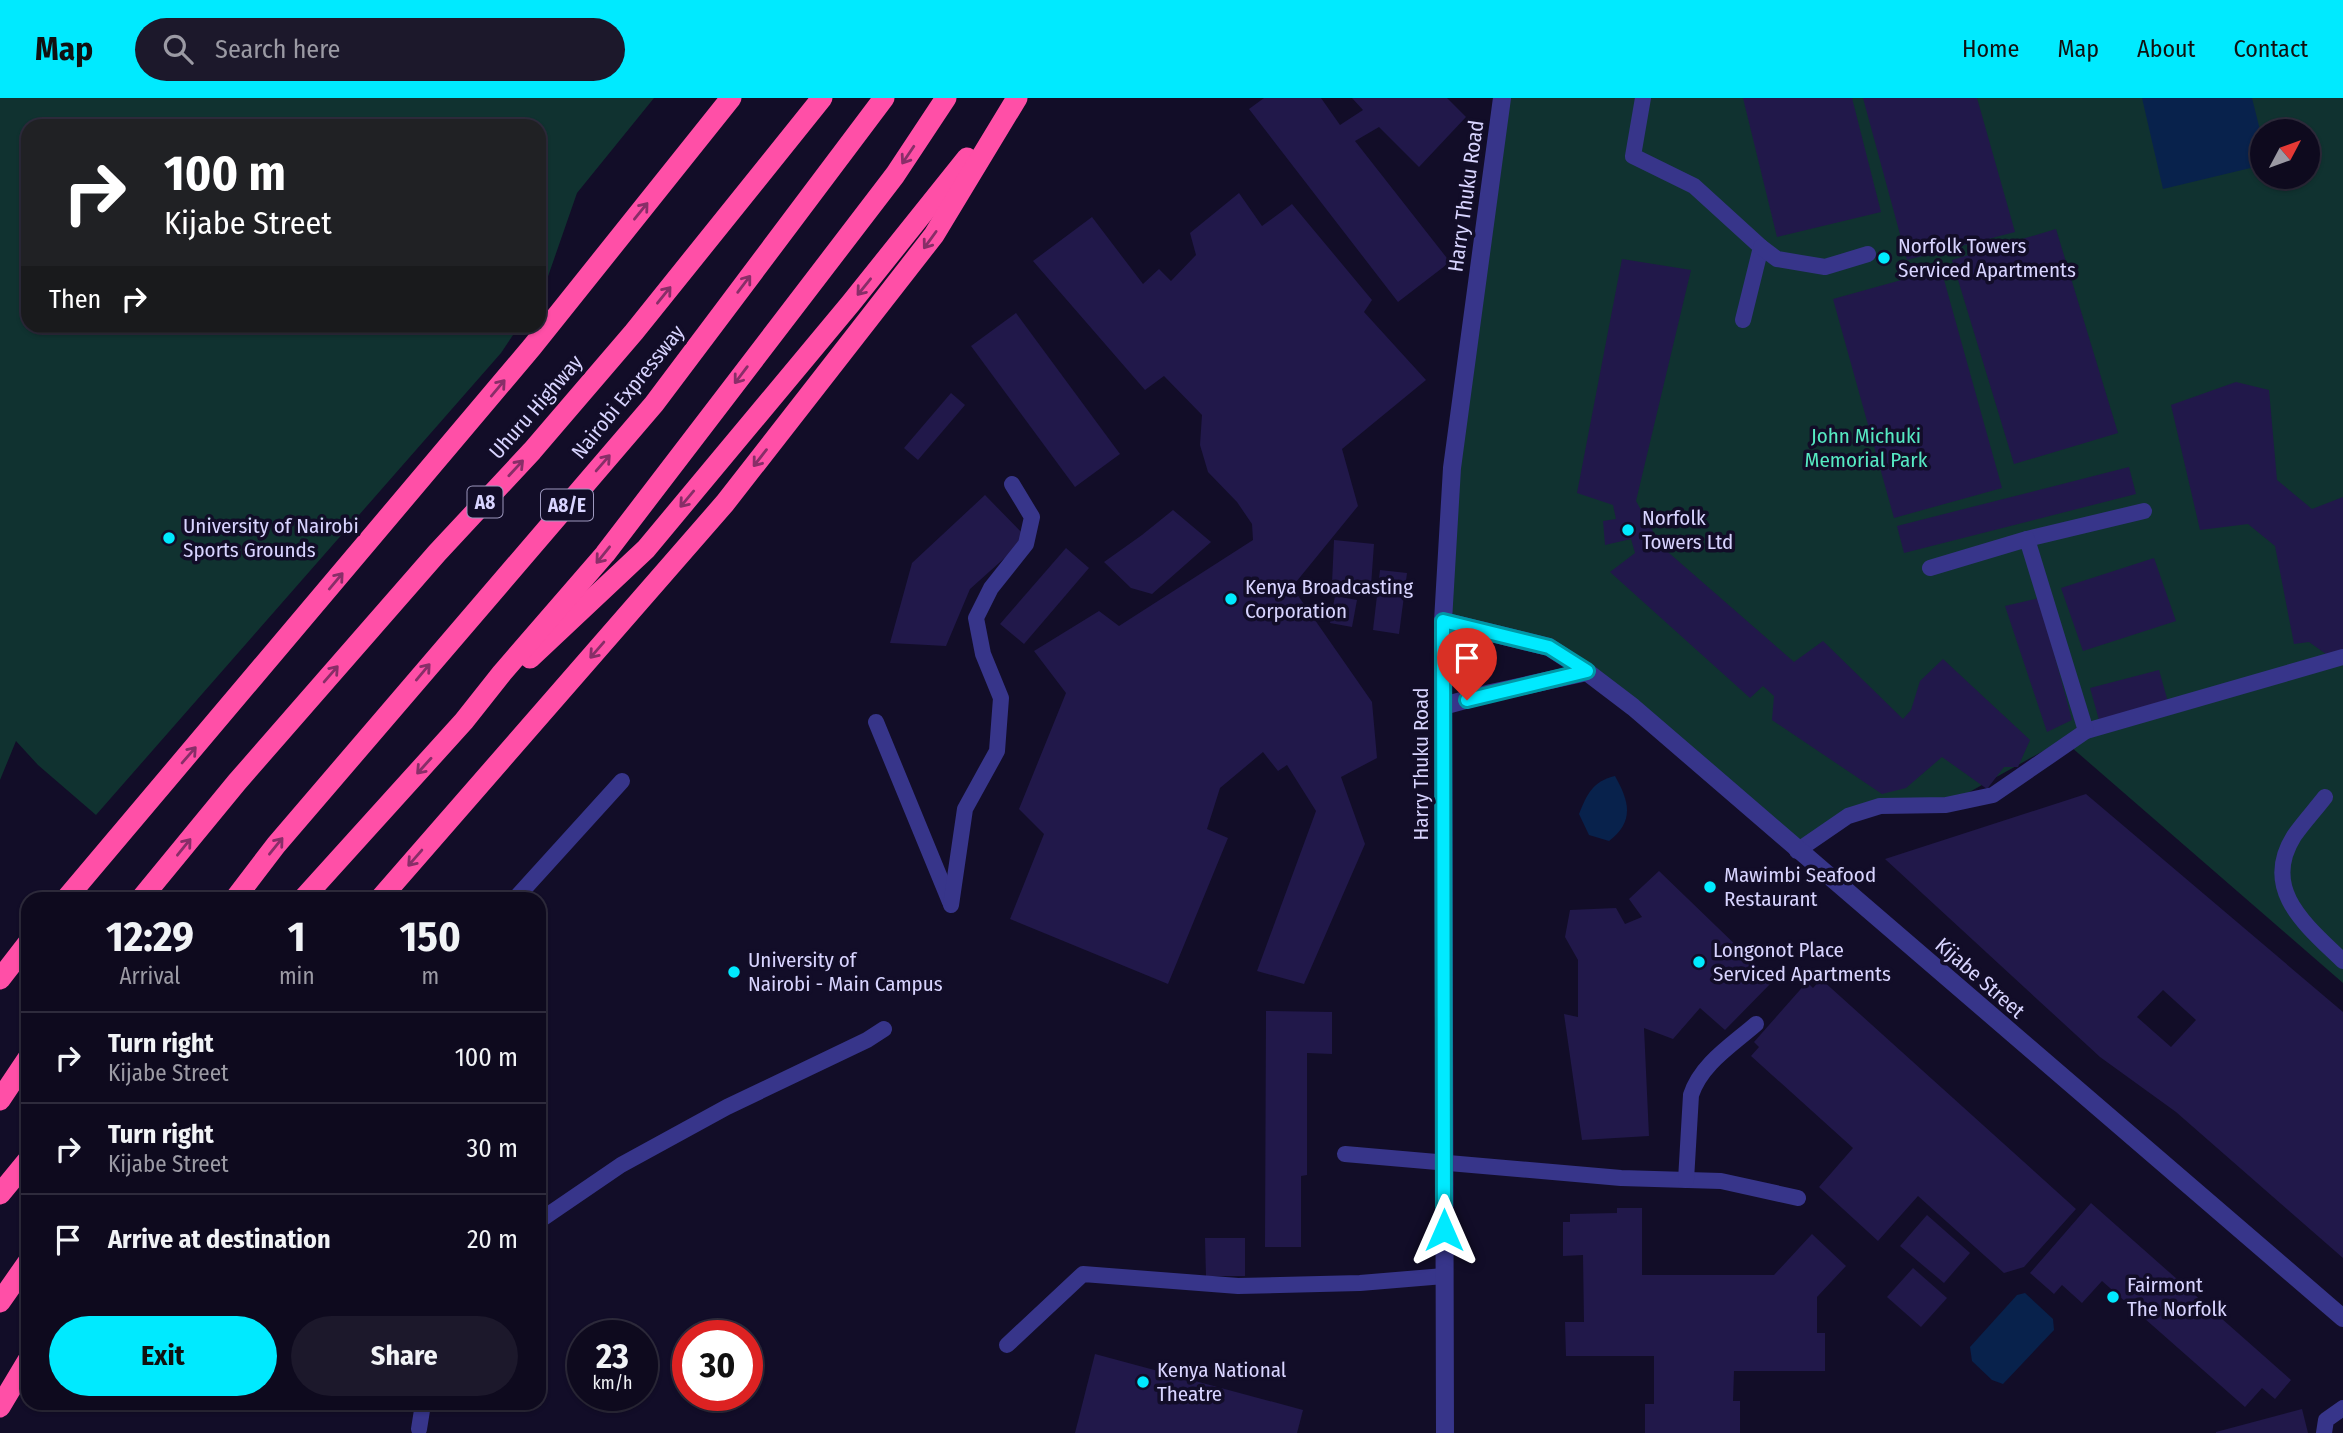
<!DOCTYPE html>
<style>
:root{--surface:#0e0a1e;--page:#1c182b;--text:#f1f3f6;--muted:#9b9aa4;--line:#2e2b3c;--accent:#00eaff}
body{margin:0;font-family:"Fira Sans Condensed",sans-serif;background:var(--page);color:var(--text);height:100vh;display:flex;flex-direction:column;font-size:26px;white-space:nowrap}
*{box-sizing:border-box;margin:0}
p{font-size:23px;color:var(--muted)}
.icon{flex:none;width:38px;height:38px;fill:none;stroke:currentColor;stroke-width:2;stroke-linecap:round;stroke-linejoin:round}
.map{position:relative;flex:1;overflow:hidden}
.details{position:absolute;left:21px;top:794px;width:525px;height:518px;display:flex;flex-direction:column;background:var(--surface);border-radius:21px;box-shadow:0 2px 5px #0004,0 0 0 2px var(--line)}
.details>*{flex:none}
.hud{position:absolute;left:21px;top:21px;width:525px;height:214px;border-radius:21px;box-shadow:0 2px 5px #0004,0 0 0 2px var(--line);background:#202124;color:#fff;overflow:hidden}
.needle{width:46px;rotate:49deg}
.buttons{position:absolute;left:2250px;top:21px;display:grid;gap:14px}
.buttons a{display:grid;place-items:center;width:70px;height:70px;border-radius:50%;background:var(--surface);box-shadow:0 2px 5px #0004,0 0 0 2px var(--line);font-size:35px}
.speed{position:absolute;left:567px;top:1222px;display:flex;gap:14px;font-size:35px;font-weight:700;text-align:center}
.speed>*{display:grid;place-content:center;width:91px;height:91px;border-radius:50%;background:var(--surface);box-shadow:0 2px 5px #0004,0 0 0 2px var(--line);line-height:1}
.speed small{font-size:18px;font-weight:400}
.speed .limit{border:10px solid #d22;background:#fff;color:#111}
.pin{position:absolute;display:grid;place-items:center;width:60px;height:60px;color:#fff;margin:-72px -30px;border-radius:50% 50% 50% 0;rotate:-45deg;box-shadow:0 0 7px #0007}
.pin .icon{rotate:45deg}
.me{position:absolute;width:77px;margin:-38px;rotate:0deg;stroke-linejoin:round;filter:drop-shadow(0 0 5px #0008)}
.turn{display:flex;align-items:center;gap:24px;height:147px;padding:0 28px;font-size:32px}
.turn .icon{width:91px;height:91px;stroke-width:2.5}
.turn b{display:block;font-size:49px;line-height:60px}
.then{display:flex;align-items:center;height:66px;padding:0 28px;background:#0003;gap:14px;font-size:26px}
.eta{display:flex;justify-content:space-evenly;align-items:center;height:119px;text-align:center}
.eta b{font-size:42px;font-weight:700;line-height:49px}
.button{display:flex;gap:14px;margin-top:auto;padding:14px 28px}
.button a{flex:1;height:80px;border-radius:42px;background:var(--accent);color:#111;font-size:28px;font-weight:700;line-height:80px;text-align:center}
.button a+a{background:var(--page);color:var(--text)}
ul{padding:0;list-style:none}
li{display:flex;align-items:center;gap:21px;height:91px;padding:0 28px;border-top:2px solid var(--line)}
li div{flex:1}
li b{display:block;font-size:26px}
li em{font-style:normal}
header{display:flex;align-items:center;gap:42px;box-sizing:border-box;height:98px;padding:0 35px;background:var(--accent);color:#111}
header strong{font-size:33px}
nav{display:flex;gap:38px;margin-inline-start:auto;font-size:24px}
.search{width:490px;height:63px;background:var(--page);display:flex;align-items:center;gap:18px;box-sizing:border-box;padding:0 24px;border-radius:38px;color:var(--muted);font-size:26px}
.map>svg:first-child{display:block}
.green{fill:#103230;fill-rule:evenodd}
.water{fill:#08224c}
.building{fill:#21184a;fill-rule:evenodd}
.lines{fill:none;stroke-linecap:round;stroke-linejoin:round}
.lane{stroke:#37358a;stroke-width:16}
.street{stroke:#37358a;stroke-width:18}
.highway{stroke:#ff4fa7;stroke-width:21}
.highway-bridge{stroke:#ff4fa7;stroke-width:21}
.oneway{stroke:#882e68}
.route-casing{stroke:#0098a6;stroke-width:18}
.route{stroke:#00eaff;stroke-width:12}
.poi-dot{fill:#00eaff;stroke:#120d28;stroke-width:2.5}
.labels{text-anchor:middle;stroke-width:7;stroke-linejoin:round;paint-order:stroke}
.shield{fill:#120d28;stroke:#9d98be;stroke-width:2}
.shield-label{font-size:19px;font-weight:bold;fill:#d8d4ff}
.street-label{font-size:21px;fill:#d8d4ff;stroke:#120d28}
.poi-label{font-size:21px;fill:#d8d4ff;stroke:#120d28;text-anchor:start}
.park-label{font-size:21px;fill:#56e9c2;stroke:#120d28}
</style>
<header>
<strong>Map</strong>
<div class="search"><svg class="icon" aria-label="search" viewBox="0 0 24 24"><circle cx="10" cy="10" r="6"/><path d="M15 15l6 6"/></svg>Search here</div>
<nav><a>Home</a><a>Map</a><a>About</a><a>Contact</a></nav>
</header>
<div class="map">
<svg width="2343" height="1335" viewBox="0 0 2343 1335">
<rect width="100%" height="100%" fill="#120d28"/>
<g class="green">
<polygon points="0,0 654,0 577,95 545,187 539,197 539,28 28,28 28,228 519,228 501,255 96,717 38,667 16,643 0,682"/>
<path d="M1502,0H2343V885L2063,642L1946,707L1880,708L1797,753L1549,549L1443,523ZM2263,33H2308V79H2263Z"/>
</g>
<g class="water">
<polygon points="2142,0 2252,0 2263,44 2263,67 2163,91"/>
<path d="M1615,678C1629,703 1635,723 1609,743L1589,737L1579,716C1587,696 1593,683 1615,678Z"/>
<polygon points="2025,1195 2053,1221 2054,1232 2003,1286 1992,1282 1972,1263 1970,1249 2017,1197"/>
</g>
<g class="building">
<polygon points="1264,0 1321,0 1340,27 1363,12 1352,0 1447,0 1466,19 1419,69 1379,29 1355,43 1450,164 1398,204 1249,11"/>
<polygon points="1743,0 1852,0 1881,114 1777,139"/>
<polygon points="1863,0 1977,0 2015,134 1907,162"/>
<polygon points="1239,95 1262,128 1292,106 1372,202 1364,214 1426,282 1342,351 1358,408 1292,489 1372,604 1377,660 1341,679 1365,746 1304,886 1257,873 1316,713 1287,667 1278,673 1263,654 1220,690 1207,731 1228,740 1168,886 1010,821 1044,736 1019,711 1066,595 1034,553 1099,513 1119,528 1253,442 1252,426 1237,404 1208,374 1200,347 1202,317 1164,278 1145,292 1033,163 1092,119 1143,186 1159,171 1171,183 1196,157 1190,135"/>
<polygon points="2056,131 2118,335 2014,366 1952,162"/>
<polygon points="1622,161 1691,172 1636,403 1661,448 1794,564 1823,543 1903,621 1911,612 1920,583 1943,561 2030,642 2018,669 2004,669 1987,691 1942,659 1906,690 1882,696 1772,622 1774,598 1763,588 1750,600 1610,474 1635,455 1631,441 1605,447 1603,423 1616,421 1613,407 1577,395"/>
<polygon points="1941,171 2002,390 1894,420 1833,201"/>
<polygon points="1016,215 1120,356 1075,389 971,248"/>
<polygon points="2236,284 2269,292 2277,382 2312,411 2343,399 2343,551 2326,556 2309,544 2294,546 2275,448 2248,426 2200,432 2171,307"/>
<polygon points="951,295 965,307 918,362 904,350"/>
<polygon points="2129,369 2136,396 1904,455 1897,428"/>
<polygon points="985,397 1027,440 970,491 946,548 890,545 912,465"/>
<polygon points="1173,412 1211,444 1152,496 1131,490 1104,464 1142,437"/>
<polygon points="1334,442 1374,446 1371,488 1332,485"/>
<polygon points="1066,450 1089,470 1024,546 1000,526"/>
<polygon points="2154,460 2176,523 2083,553 2061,490"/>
<polygon points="1380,472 1407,475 1399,536 1373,532"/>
<polygon points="1335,498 1357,502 1352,529 1330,525"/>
<polygon points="2039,500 2072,622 2047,634 2005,508"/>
<polygon points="2159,572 2168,604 2099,622 2090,590"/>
<path d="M2086,696L2343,914V1160L2176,1014L2100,959L1885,761ZM2163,892L2196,922L2171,949L2137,919Z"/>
<polygon points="1659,773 1773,883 1725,932 1700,910 1673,941 1644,930 1649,1038 1582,1042 1564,916 1578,919 1578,862 1565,839 1570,812 1616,810 1625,826 1642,819 1629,801"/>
<polygon points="1821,881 2076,1111 2024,1169 2004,1175 1918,1098 1878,1143 1819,1089 1853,1050 1751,958 1759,949 1754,944 1807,884 1813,890"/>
<polygon points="1266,913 1332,914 1332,956 1307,955 1307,1077 1301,1078 1301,1149 1265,1149"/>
<polygon points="2091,1105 2291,1282 2275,1301 2262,1290 2245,1309 2102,1183 2082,1205 2062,1187 2054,1196 2030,1175"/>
<polygon points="1617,1110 1642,1110 1642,1177 1774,1177 1812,1136 1846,1168 1817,1199 1817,1235 1825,1235 1825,1273 1734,1273 1733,1303 1740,1303 1740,1335 1645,1335 1645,1306 1654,1306 1654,1258 1566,1258 1565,1224 1584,1224 1583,1157 1563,1158 1563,1124 1570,1124 1570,1116 1617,1115"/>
<polygon points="1927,1117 1970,1155 1944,1185 1900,1148"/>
<polygon points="1205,1140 1245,1140 1245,1178 1206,1178"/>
<polygon points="1913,1170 1947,1200 1921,1229 1887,1199"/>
<polygon points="1095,1256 1303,1312 1297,1335 1075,1335"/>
<polygon points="2302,1311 2308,1335 2216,1335 2216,1334"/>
</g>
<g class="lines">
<g class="lane">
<polyline points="1643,0 1633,58 1694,88 1761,149 1743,222"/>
<polyline points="1761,149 1777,161 1825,169 1868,156"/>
<polyline points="2027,441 2144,413"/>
<polyline points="876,624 950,804"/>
<polyline points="2086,633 2343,559"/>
<path d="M2325,699C2315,712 2303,725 2294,738C2260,792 2307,828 2343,863"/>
<polyline points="1797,753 1848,718 1880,708 1946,707 1993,697 2086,633 2027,441 1930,470"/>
<polyline points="514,802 622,683"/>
<polyline points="951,807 965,711 997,653 1001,600 983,556 976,520 991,490 1026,446 1032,419 1012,386"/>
<polyline points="1345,1056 1621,1080 1721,1083 1798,1100"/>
<path d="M1686,1082L1691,997C1701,966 1732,947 1756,926"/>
<polyline points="539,1123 621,1067 727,1009 867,942 884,931"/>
<polyline points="1007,1247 1083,1176 1238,1188 1360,1185 1444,1178"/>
<polyline points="419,1331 423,1306"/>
<polyline points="2324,1335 2326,1322 2343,1310"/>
</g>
<g class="street">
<polyline points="1443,523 1549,549 1587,574 1633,609 2343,1220"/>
<polyline points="1443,608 1491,595 1587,574"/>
<polyline points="1445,1335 1443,523 1452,370 1502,0"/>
</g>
<g class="highway">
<polyline points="530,560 646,451 851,205 967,60"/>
<polyline points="65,802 532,249 731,0"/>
<polyline points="140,802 237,684 437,455 532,353 634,234 822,0"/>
<polyline points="234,802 276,747 654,306 884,0"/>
<polyline points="302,802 464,623 502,575 605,456 895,77 946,0"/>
<polyline points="379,802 725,405 934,137 1017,0"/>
<polyline points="0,881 28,845"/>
<polyline points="0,1002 28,960"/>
<polyline points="0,1096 28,1062"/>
<polyline points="0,1309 28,1262"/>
</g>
<polyline class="highway-bridge" points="0,1204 28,1164"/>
</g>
<defs><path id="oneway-shaft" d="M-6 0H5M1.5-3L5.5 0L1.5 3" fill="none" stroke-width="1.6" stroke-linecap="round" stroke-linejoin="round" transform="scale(1.75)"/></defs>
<g class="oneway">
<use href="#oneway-shaft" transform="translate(908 57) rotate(124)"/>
<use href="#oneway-shaft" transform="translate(641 113) rotate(-51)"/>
<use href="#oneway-shaft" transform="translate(930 142) rotate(126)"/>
<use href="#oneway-shaft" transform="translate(744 186) rotate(-53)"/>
<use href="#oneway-shaft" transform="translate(864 189) rotate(129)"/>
<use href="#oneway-shaft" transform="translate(664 197) rotate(-51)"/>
<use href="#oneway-shaft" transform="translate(741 277) rotate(127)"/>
<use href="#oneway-shaft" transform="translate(498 290) rotate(-50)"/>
<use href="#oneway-shaft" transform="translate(760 360) rotate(128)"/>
<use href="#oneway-shaft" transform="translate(603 365) rotate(-49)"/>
<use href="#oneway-shaft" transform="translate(516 370) rotate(-47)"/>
<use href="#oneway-shaft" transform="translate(687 401) rotate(130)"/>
<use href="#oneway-shaft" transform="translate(603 457) rotate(129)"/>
<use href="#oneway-shaft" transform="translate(336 483) rotate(-50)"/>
<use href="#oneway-shaft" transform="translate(597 552) rotate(131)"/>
<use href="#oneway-shaft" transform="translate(423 574) rotate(-50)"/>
<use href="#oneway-shaft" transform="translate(331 576) rotate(-49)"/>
<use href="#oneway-shaft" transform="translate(189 657) rotate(-49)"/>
<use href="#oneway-shaft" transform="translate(424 668) rotate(132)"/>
<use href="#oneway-shaft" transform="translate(276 748) rotate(-51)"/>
<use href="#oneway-shaft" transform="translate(184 749) rotate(-51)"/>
<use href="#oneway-shaft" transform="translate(415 760) rotate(131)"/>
</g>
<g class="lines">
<g class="route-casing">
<polyline id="route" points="1444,1132 1443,523 1549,549 1587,573 1467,602"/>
</g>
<use href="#route" class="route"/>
</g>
<g class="poi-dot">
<circle cx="1884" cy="160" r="7"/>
<circle cx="1628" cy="432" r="7"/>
<circle cx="169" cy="440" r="7"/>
<circle cx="1231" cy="501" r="7"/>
<circle cx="1710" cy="789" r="7"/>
<circle cx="1699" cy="864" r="7"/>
<circle cx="734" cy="874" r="7"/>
<circle cx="2113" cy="1199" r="7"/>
<circle cx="1143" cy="1284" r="7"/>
</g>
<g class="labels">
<g class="shield">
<rect x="467.5" y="388.5" width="35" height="31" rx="5"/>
<rect x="541" y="391.5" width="52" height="31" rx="5"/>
</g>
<g class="shield-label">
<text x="485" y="411">A8</text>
<text x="567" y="414">A8/E</text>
</g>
<g class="street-label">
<text transform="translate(1466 98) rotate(-82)" y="7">Harry Thuku Road</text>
<text transform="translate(628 294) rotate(-51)" y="7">Nairobi Expressway</text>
<text transform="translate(536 309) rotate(-49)" y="7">Uhuru Highway</text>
<text transform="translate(1421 666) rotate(-90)" y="7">Harry Thuku Road</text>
<text transform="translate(1980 880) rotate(41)" y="7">Kijabe Street</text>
</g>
<g class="poi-label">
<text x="1898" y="155">Norfolk Towers<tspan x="1898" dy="24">Serviced Apartments</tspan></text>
<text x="1642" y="427">Norfolk<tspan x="1642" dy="24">Towers Ltd</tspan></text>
<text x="183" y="435">University of Nairobi<tspan x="183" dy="24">Sports Grounds</tspan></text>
<text x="1245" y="496">Kenya Broadcasting<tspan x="1245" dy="24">Corporation</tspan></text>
<text x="1724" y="784">Mawimbi Seafood<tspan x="1724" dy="24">Restaurant</tspan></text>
<text x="1713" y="859">Longonot Place<tspan x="1713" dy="24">Serviced Apartments</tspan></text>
<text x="748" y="869">University of<tspan x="748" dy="24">Nairobi - Main Campus</tspan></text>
<text x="2127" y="1194">Fairmont<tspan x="2127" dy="24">The Norfolk</tspan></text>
<text x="1157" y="1279">Kenya National<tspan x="1157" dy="24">Theatre</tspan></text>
</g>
<g class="park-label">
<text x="1866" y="345">John Michuki<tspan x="1866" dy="24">Memorial Park</tspan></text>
</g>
</g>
</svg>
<div class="buttons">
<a><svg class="needle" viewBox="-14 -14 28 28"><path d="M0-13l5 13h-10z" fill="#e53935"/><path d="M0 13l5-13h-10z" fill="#9b9aa4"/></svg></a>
</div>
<div class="speed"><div>23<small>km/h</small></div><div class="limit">30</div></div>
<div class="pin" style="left:1467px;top:602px;background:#d93025"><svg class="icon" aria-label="arrive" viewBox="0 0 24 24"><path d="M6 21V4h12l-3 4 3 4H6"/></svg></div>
<svg class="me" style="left:1444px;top:1132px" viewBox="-20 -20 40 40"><path d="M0-17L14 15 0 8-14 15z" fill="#00eaff" stroke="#fff" stroke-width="4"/></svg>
<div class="hud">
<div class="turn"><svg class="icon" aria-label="right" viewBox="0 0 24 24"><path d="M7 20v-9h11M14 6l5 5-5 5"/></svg><div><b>100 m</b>Kijabe Street</div></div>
<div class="then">Then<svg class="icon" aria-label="right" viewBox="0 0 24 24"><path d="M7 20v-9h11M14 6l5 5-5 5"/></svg></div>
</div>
<section class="details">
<div class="eta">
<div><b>12:29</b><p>Arrival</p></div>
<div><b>1</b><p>min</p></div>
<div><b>150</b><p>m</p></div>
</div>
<ul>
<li><svg class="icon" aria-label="right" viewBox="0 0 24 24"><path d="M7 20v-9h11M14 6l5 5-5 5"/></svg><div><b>Turn right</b><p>Kijabe Street</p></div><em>100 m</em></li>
<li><svg class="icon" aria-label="right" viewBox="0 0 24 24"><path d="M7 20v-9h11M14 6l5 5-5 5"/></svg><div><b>Turn right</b><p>Kijabe Street</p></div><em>30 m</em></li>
<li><svg class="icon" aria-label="arrive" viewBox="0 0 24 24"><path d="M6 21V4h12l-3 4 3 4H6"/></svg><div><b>Arrive at destination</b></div><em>20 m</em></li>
</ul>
<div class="button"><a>Exit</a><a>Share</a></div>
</section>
</div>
